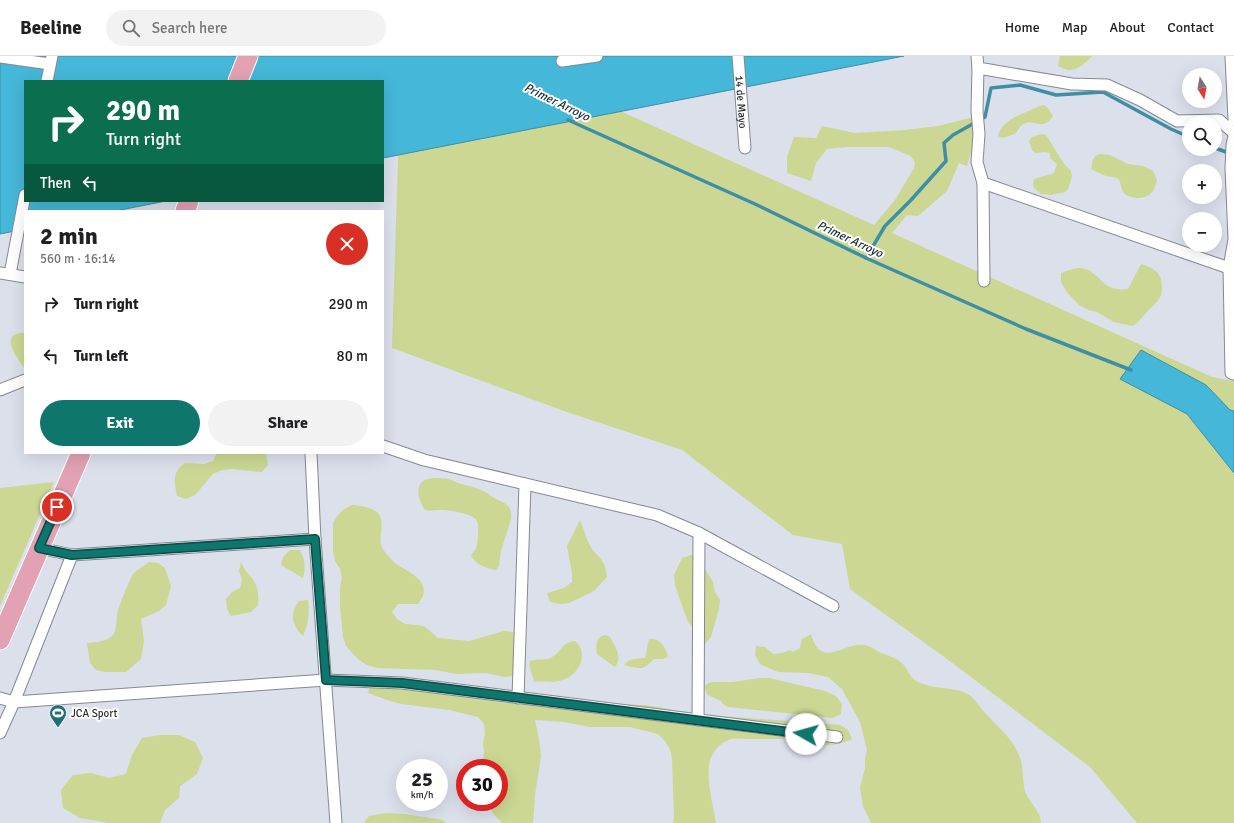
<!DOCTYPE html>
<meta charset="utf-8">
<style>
:root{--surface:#fff;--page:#f2f2f2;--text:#202124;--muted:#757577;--line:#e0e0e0;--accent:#0f766e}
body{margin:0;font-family:Signika,sans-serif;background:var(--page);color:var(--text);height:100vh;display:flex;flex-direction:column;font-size:15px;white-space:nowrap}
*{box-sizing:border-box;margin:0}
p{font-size:13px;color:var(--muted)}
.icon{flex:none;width:22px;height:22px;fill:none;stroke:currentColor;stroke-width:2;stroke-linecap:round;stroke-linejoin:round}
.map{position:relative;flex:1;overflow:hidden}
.side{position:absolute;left:24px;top:154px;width:360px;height:244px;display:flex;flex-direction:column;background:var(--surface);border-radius:0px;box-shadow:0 4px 16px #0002}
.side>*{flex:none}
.top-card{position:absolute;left:24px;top:24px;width:360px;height:122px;border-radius:0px;box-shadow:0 4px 16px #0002;background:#0b6e4f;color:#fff;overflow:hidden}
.needle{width:26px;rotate:169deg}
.tools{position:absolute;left:1182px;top:12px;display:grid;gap:8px}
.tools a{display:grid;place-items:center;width:40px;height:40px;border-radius:50%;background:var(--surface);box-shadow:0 4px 16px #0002;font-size:20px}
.speed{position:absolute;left:396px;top:703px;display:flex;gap:8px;font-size:20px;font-weight:700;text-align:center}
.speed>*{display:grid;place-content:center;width:52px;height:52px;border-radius:50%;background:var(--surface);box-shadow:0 4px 16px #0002;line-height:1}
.speed small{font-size:10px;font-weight:400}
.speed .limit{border:6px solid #d22;background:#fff;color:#111}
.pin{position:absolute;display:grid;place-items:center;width:34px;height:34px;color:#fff;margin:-17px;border:2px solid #fff;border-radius:50%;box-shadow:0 1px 4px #0007}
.me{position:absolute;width:44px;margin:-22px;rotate:277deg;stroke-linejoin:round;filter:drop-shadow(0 0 3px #0008)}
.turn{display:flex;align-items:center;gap:14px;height:84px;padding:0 16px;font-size:18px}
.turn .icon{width:52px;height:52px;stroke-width:2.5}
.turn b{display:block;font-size:28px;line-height:34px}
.then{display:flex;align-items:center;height:38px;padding:0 16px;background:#0003;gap:8px;font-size:15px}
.round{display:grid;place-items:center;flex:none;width:42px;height:42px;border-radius:21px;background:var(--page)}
.headline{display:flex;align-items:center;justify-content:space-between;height:68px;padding:0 16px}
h1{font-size:24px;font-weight:700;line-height:30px}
.cta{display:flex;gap:8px;margin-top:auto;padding:8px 16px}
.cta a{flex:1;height:46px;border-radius:24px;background:var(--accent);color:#fff;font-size:16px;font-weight:700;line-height:46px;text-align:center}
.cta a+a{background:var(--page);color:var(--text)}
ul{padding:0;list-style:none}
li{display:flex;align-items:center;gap:12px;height:52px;padding:0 16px}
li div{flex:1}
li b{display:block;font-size:15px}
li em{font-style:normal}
header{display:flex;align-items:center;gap:24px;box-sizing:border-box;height:56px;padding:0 20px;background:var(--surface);border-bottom:1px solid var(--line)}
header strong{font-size:19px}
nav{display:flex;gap:22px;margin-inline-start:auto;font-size:14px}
.search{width:280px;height:36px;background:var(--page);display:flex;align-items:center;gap:10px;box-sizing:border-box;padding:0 14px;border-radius:22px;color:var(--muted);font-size:15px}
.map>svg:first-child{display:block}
.green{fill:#cbd793}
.water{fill:#45b7d8;stroke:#3e8ea6}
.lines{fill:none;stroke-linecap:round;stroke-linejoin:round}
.stream{stroke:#3e8ea6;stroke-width:3.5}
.minor-casing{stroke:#848892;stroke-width:13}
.trunk-casing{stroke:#fff;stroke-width:21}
.minor{stroke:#fff;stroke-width:11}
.trunk{stroke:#e2a2b3;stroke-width:19}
.route-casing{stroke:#0a4d48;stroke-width:10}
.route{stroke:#0f766e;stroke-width:7}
.labels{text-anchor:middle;stroke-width:4;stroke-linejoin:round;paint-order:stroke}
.street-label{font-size:11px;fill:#2c2e31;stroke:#fff}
.poi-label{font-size:11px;fill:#2c2e31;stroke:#fff;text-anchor:start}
.water-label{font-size:12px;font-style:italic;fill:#192d34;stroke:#fff}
</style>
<header>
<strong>Beeline</strong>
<div class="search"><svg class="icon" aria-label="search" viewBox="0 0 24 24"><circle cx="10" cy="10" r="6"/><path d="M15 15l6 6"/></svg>Search here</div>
<nav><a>Home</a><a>Map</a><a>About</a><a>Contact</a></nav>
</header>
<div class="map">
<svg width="1234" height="767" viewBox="0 0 1234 767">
<rect width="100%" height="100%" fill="#dbe0eb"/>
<g class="green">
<path d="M1060,0H1092C1086,7 1077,15 1067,14C1064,13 1061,11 1058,10Z"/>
<polygon points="401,8 591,42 874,169 895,144 914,112 915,107 911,100 889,91 846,91 827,93 816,107 811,125 787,117 787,101 794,81 816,82 822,70 855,77 905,74 938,70 974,61 974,86 967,110 959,107 947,135 918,160 907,159 892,177 1212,321 1234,325 1234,355 1230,355 1206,329 1120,323 1187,358 1234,417 1234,767 1137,767 1090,711 947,603 850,533 842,488 793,479 682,394 564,355 392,292"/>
<path d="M1044,49L1048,52L1053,60C1041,78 1033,59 1021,70C1019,72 1017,76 1015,78L1002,82L998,80C1002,63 1025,57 1040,50Z"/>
<polygon points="1041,78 1046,79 1064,108 1071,115 1072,120 1071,124 1068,133 1065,136 1051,139 1041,138 1034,132 1033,128 1034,123 1054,117 1057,108 1050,102 1050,97 1045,96 1036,97 1032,94 1029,85 1032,81"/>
<path d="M1099,98L1110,99L1128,108L1143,110L1153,115L1157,124C1156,129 1154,135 1150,138C1144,144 1130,143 1124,137C1120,133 1122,127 1118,123C1114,120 1107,121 1103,119C1099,117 1095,115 1091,113C1093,106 1091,102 1099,98Z"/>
<path d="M1141,208C1154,212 1162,217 1162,231C1162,235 1161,240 1159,243C1156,248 1150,252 1146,257C1142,262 1138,266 1133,270L1114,266L1097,256L1088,254L1079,249L1066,235L1061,226V217C1067,215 1074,212 1080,212C1100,213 1100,237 1128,233Z"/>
<path d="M19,277H25V313C19,304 0,281 19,277Z"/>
<path d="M217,397H266L268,409L262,416L232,413L222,414L213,418L195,439L186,443L177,440C174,424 172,417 185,407L204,408L213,405Z"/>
<path d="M433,422C438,422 444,422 449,423C452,424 455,426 458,427C467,430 476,431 485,436C488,437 490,440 493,441C503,448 513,447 511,463L501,495L499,510L496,514C486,512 475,509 471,499C478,493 478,486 478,476C478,472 479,467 476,464C472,457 448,454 440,454C435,454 430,455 425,454C420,446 414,432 423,425C426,423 430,423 433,422Z"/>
<polygon points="54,426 0,550 0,432"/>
<path d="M352,449C359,449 373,452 378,457C387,468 376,482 383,493C385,497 391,503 395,507C406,515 428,522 423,540C422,542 420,545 418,548H398L392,556L397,563L405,568L424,570L438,582L469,585L504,575L513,576L519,584L514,620L504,621L486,617L456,618L436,614L377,612L367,609L359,604L346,590L343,581L340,551V531L342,522L340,513L335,505L333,496V467L338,459L344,453Z"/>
<path d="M580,464C584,472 585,480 589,488C597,503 605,500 607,521L594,535L569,547L560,548L550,546L547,537L564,532L572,526V517L567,490Z"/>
<path d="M290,494H300C305,504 306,511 303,522L281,509L283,501Z"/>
<polygon points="691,499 699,503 708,518 713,526 715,536 720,544 719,553 711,581 705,588 687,564 675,529 674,519 682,502"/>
<path d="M149,506L158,507L165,512L171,530L166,549L159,555L141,563L144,585L141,603L126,616H105L96,614L90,607L87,587C96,586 107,586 113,579C117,573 116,566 117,560C117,554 130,522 134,517C138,513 145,509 149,506Z"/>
<path d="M241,506C245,515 246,515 252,522C258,530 259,539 258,549L251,556L231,560L227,553L226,543L232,536L240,532L242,524L239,515Z"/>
<path d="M308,544C310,557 308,568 303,580C292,569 289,559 299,545Z"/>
<path d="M811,578C822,617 846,582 868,590C872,591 875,594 879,596C887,599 897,602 903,608C908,614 910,621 916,625C933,634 950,630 966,637C973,640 976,646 981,652C994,668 1013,681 1020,702C1024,712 1022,724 1025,735C1029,747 1040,753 1041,767H871L863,750L860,731L865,712V703L867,694L860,666L842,633L828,621L808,617L778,616L760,608L755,599L756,590L765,591L773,598L782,597L790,594L793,596L800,592L802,583Z"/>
<path d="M605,579L610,581C615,591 623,601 615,611L597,598C596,589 595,582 605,579Z"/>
<path d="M649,583C660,582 665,590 668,600L664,603H654C643,615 640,613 624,609C629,602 637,603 645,602C647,596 647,589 649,583Z"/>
<path d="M575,585C591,599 577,622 559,625C551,627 542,624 534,626C533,618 528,613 530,605C537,602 547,605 552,601C563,595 560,587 575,585Z"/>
<polygon points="760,622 769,622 825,635 836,640 842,648 841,658 832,662 728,651 724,649 721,645 708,639 705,634 705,630 708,627 713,626 733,626"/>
<path d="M371,628L576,647L645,649L664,652L682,657L840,669L848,674L852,683C844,687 835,689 826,689C813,688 801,684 789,683C776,683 763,683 749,683C744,683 737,682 731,683C720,686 710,698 709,709C707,729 713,748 716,767H673L674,762L672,703L670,693L665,685L658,678L630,671H590L564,666L535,664L539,683L541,700L535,739L533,767H502L494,759L487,746H499V712H482L484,696L483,687L485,678L484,668L478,661L449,654L402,648L393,646L368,637Z"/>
<polygon points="160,679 179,679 195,686 203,702 197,718 180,730 179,742 165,754 160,767 109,767 80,762 63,752 61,734 73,719 91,717 109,722 126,718 132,699 142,682"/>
<polygon points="387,757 405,758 443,764 446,767 364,767 369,760"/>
</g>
<g class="water">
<polygon points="0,0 904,0 383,102 383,25 25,25 25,145 166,145 115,155 25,155 25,173 0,178"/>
<polygon points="1141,294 1206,329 1230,354 1234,355 1234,417 1187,358 1120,323"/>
</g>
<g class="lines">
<g class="stream">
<polyline points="568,64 755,148 866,202 920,226 1026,273 1131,314"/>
<polyline points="1215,92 1229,97"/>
<polyline points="866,202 885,170 911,144 946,105 944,87 953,79 985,61 991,32 1020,29 1056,39 1103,36 1171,73 1189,81"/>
</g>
<g class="minor-casing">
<g id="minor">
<path id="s1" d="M738,0L745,92"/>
<polyline points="977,0 978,12 977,55 979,78 977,106 983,127 984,225"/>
<polyline points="1231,0 1234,64"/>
<polyline points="0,1 50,8"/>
<polyline points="562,5 597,0"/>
<polyline points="978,12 1072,28 1107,29 1140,44 1177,65 1219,64 1234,77"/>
<polyline points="47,25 52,0"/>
<polyline points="1234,80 1232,89 1231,112 1234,183 1229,212 1231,317 1234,318"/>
<polyline points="983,127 1229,212"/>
<polyline points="0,217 25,221"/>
<polyline points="10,218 25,139"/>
<polyline points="0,334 25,324"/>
<polyline points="383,390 424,404 657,459 699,477 833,550"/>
<polyline points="311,397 315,483 336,767"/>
<polyline points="39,492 72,499 315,483"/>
<polyline points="0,642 14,646 326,624 402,627 837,681"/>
<polyline points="518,642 525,428"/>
<polyline points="698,664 699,477"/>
<polyline points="0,677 14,646 72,499"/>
</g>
</g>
<g class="trunk-casing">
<g id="trunk">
<polyline points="238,25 248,0"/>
<polyline points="185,155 189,145"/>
<polyline points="0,584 81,397"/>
</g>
</g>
<use href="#minor" class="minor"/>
<use href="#trunk" class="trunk"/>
</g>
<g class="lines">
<g class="route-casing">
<polyline id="route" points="57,451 39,492 72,499 315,483 326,624 402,627 806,678"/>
</g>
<use href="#route" class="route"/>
</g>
<defs>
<g id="stadium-pin" transform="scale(0.9)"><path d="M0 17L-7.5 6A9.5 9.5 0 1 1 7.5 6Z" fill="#236d76" stroke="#fff"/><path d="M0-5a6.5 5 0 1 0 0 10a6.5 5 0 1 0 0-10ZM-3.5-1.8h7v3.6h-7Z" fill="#fff"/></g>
</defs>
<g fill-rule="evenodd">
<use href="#stadium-pin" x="58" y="657"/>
</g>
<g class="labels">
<g class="street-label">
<text dy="4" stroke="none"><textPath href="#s1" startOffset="46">14 de Mayo</textPath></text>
</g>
<g class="poi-label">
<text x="71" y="661">JCA Sport</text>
</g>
<g class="water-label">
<text transform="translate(557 46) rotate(26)" y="4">Primer Arroyo</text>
<text transform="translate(850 183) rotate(25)" y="4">Primer Arroyo</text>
</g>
</g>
</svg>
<div class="tools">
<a><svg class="needle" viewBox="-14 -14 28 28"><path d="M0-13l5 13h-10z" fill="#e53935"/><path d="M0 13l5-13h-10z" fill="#757577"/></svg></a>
<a><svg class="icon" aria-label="search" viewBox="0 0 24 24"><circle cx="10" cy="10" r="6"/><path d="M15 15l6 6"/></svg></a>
<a>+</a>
<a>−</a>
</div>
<div class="speed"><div>25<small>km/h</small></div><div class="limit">30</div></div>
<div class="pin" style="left:57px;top:451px;background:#d93025"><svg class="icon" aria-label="arrive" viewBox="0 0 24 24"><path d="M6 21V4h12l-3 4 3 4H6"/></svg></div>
<svg class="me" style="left:806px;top:678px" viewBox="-20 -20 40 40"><circle r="19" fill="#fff"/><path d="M0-13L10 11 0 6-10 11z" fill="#0f766e"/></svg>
<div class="top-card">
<div class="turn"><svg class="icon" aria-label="right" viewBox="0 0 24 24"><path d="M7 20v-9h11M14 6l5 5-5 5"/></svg><div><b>290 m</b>Turn right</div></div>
<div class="then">Then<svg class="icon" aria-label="left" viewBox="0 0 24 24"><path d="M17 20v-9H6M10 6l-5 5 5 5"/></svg></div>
</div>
<section class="side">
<div class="headline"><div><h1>2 min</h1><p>560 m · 16:14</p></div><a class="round" style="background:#d93025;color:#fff"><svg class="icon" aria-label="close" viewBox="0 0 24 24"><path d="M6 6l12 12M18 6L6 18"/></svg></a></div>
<ul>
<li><svg class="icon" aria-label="right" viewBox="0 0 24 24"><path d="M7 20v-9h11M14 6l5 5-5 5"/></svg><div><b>Turn right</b></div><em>290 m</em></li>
<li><svg class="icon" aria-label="left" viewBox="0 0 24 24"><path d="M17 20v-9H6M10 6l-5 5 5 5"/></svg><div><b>Turn left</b></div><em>80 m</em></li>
</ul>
<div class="cta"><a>Exit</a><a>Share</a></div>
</section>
</div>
